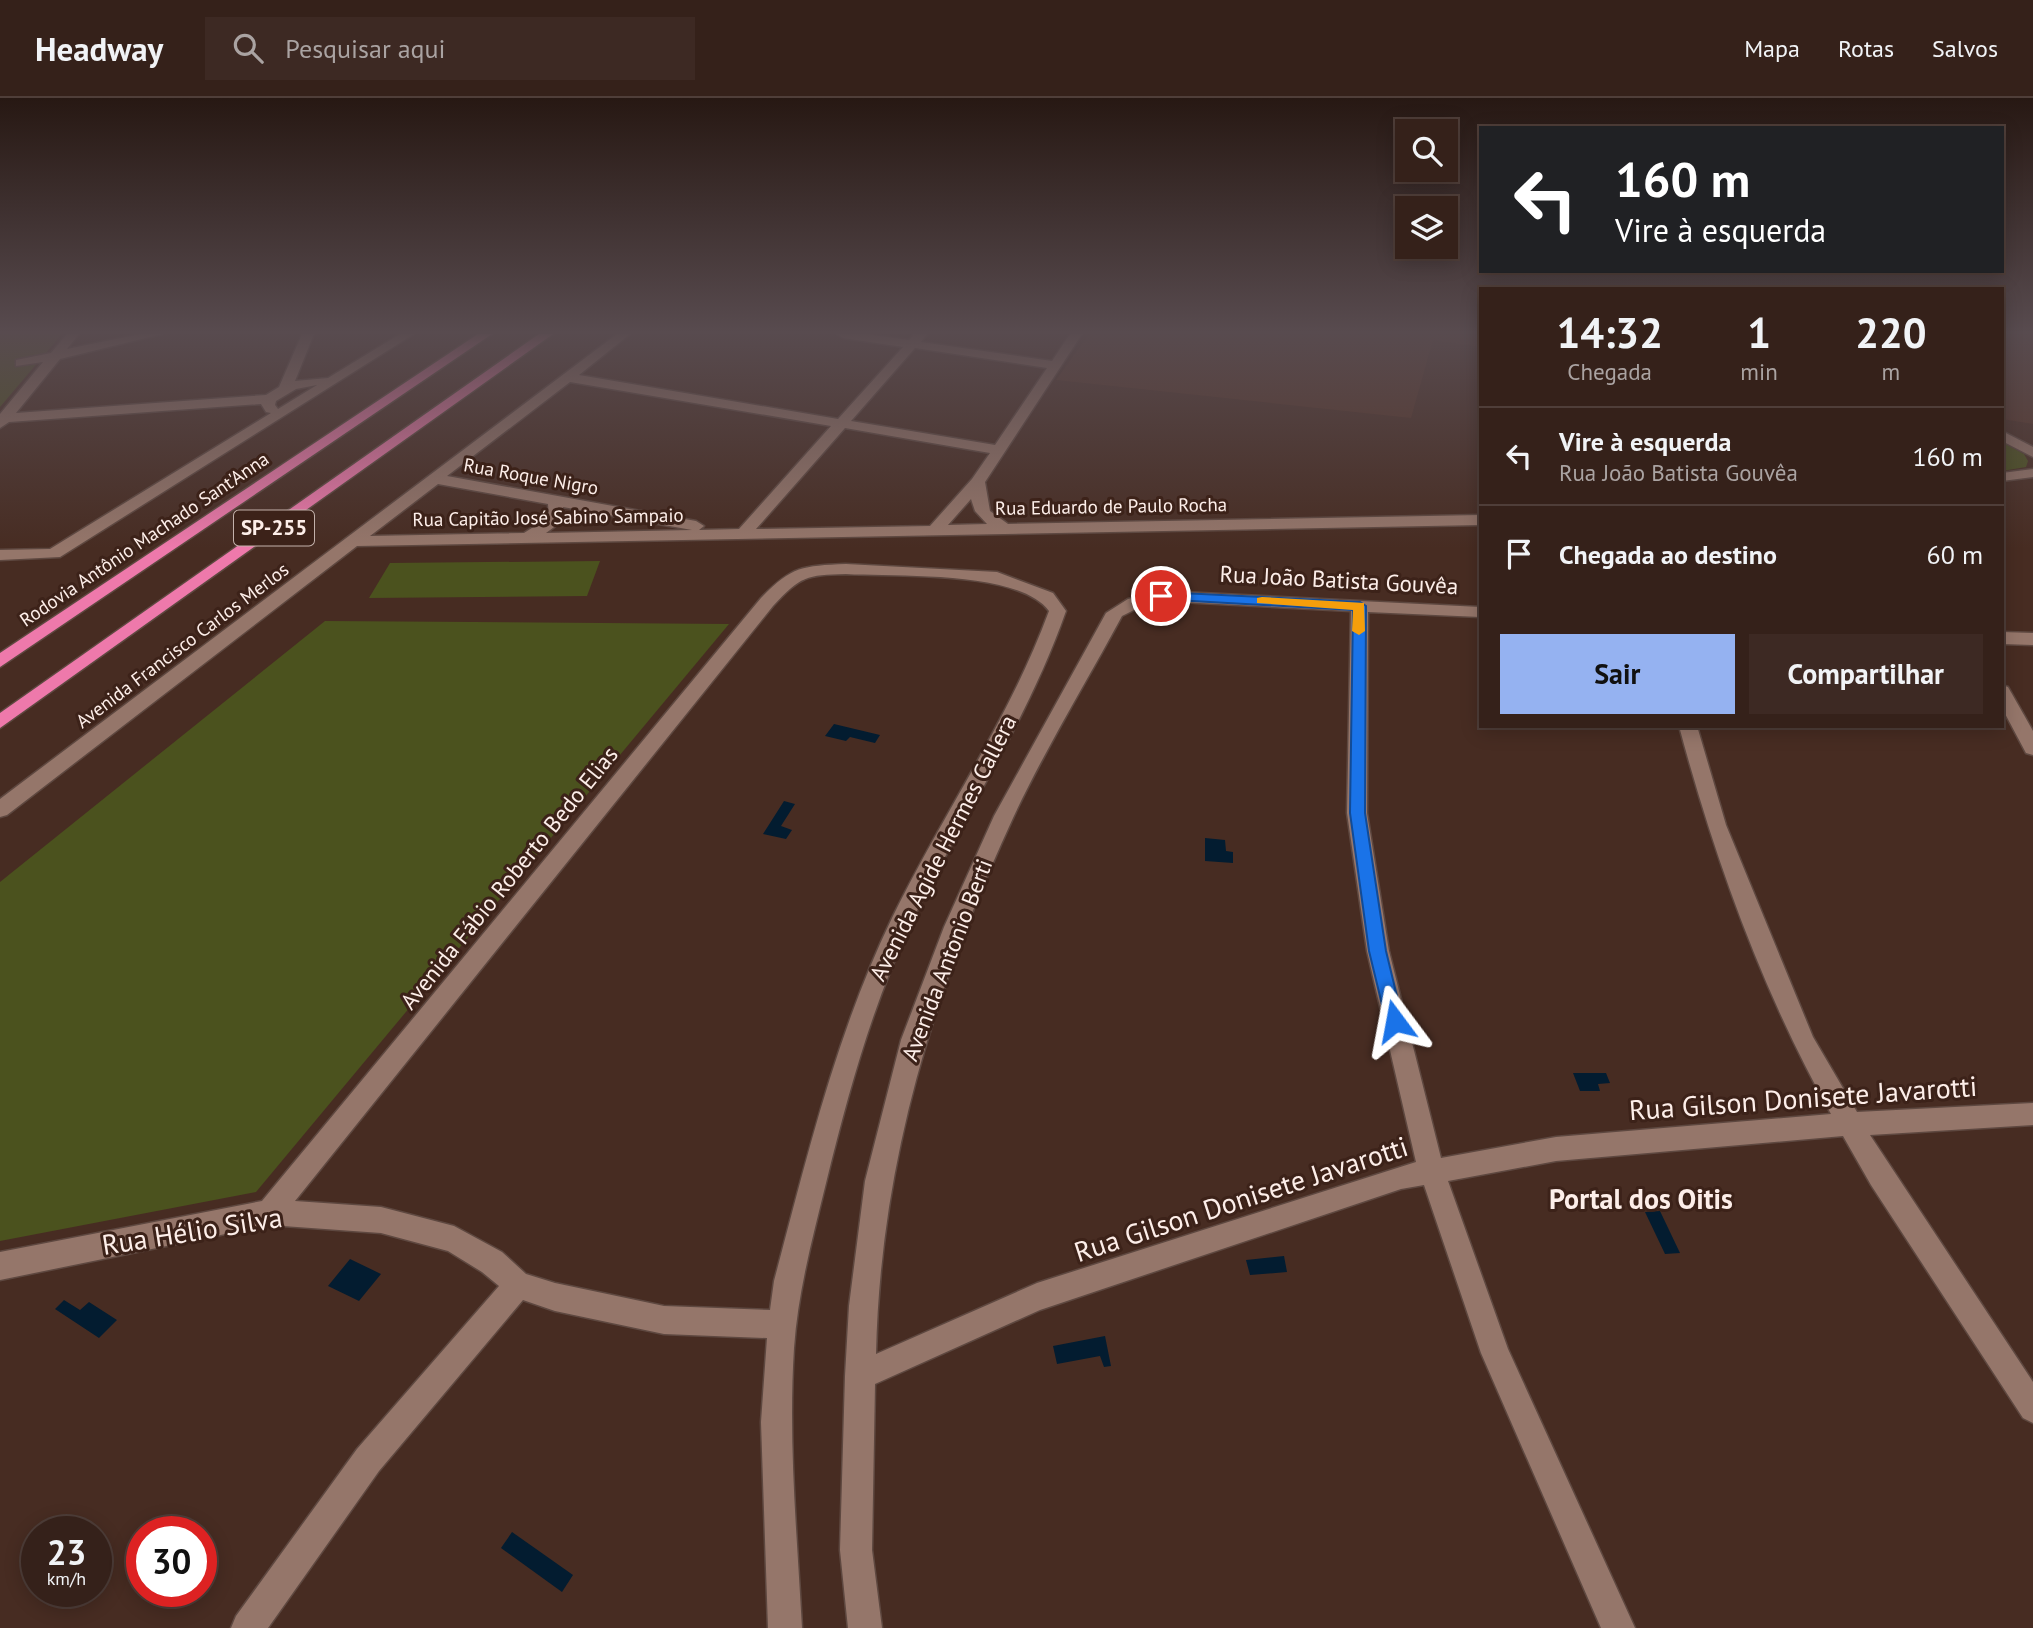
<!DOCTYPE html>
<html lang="pt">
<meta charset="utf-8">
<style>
:root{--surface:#35211a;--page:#3d2923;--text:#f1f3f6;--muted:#aaa3a2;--line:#4f3e39;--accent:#95b2f1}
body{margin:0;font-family:"PT Sans",sans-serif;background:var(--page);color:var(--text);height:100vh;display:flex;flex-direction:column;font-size:26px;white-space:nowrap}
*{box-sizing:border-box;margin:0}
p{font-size:23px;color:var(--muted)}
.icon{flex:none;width:38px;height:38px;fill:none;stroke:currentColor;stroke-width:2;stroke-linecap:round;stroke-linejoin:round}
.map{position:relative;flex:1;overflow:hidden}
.sheet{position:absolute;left:1479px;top:189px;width:525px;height:441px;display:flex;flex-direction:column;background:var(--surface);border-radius:0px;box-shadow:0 4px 18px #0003,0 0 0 2px var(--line)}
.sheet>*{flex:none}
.banner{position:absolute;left:1479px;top:28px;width:525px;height:147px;border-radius:0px;box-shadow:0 4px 18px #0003,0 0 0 2px var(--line);background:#202124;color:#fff;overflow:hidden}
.tools{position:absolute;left:1395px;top:21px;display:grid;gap:14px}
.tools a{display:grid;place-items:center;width:63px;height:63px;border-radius:0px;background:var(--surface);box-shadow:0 4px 18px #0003,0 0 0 2px var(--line);font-size:35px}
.speed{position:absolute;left:21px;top:1418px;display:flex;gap:14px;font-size:35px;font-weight:700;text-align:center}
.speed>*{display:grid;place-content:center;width:91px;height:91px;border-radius:50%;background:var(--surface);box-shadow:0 4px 18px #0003,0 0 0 2px var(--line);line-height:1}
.speed small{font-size:18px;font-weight:400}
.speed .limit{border:10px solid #d22;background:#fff;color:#111}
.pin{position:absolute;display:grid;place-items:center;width:60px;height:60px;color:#fff;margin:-30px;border:4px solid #fff;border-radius:50%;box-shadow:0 2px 7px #0007}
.me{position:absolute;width:77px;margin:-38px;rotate:347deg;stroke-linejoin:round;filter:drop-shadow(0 0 5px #0008)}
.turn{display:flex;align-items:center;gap:24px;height:147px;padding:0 21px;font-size:32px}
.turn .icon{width:91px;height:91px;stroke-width:2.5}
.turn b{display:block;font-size:49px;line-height:60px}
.eta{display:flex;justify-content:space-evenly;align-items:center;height:119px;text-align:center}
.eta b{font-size:42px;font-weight:600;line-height:49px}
.cta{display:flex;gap:14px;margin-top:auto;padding:14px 21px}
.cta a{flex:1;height:80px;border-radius:0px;background:var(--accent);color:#111;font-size:28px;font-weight:600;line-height:80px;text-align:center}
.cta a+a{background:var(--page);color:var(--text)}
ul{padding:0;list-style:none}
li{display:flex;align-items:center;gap:21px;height:98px;padding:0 21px;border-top:2px solid var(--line)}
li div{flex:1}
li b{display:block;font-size:26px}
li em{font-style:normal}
header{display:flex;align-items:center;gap:42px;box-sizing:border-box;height:98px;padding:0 35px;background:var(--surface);border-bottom:2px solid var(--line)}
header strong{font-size:33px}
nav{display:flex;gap:38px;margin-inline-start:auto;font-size:24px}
.search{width:490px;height:63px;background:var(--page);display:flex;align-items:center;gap:18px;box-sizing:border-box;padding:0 24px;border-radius:0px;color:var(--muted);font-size:26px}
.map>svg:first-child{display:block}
.built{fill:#553326}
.green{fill:#4b521e}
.water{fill:#031c30}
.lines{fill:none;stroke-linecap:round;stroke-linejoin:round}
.street-casing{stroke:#5e4840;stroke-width:3}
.highway-casing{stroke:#5e4840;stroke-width:3}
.street{fill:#95766a;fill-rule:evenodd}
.highway{fill:#ee79ab;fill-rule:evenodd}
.route{fill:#1a73e8;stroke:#114b97;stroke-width:2}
.slow{fill:#f59e0b}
.labels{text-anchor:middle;stroke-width:6;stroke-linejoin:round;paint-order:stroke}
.far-street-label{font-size:19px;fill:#fdeee9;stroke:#3c2219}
.shield{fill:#3c2219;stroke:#c3b1ab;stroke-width:2}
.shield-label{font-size:21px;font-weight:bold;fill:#fdeee9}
.street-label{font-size:23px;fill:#fdeee9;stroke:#3c2219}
.near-street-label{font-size:28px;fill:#fdeee9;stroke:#3c2219}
.near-neighbourhood-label{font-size:28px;font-weight:bold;fill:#fdeee9;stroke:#3c2219}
</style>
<header>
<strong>Headway</strong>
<div class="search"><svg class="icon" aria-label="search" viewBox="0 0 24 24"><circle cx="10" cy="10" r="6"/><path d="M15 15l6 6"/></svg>Pesquisar aqui</div>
<nav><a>Mapa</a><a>Rotas</a><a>Salvos</a></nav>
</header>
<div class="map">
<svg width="2033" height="1530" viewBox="0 0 2033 1530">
<rect width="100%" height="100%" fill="#472c22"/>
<g class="built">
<polygon points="1089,236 1480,236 1480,249 1433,242 1411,320 1056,282"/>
<polygon points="2002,236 2033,236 2033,326 2002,321"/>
</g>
<g class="green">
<polygon points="0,236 62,236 0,309"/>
<polygon points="2002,344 2024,356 2028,363 2026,369 2002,373"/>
<polygon points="600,463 587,498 369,500 390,465"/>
<polygon points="325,523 729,526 256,1094 0,1143 0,784"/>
</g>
<g class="water">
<polygon points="834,626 880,637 875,645 850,639 846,643 825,638"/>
<polygon points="784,703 795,706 781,728 792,732 786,741 763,736"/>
<polygon points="1205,740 1225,742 1226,753 1233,754 1233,765 1205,763"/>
<polygon points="1573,975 1606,975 1610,985 1598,986 1600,993 1580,993"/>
<polygon points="1660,1113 1680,1155 1665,1156 1645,1114"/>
<polygon points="1284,1158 1287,1174 1250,1177 1246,1162"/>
<polygon points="350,1161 381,1176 359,1203 328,1188"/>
<polygon points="64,1202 80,1212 89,1204 117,1222 99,1240 55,1211"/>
<polygon points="1105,1238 1111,1268 1104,1269 1100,1258 1057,1266 1053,1248"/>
<polygon points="512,1434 573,1477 562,1494 501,1450"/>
</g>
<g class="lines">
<g class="street-casing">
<g id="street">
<path d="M67,236H79L67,251L140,236H162L60,261L16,315L266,297L279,289L302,236H314L295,283L328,280L400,236H414L60,459L0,462V452L50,451L271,315L266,314L261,306L9,324L0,330V316L43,264L16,268V262L51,255ZM317,287L278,311L275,307L276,303L296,291Z"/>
<path d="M617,236H630L579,277L838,321L903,249L843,240L837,236H866L909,242L914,236H927L921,244L1052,263L1070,236H1082L985,384L990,413L1008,426L1480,417V427L357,448L7,717L0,719V701ZM915,250L1047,270L995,347L851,323ZM570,284L831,328L739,431L699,432L704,428L696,423L447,378ZM845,330L990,355L972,381L930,428L756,431ZM438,386L548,406L549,419L524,435L370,438ZM971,401L975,413L987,426L948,427ZM563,409L692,432L546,435L565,421Z"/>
<polygon points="2002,333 2033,349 2033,359 2002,343"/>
<polygon points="2033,371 2033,379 2002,383 2002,375"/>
<path d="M846,466L997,474L1053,495L1066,513C1028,622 963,718 913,821C873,905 849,992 827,1081C813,1138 798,1193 794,1250C788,1343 797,1437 802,1530H768L761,1324L767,1240L664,1236L555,1213L523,1202L379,1373L268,1530H231L236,1518L357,1351L499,1188L482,1174L448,1153L381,1135L269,1127L0,1182V1154L262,1103L761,500C792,468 802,468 846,466ZM846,476C897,479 1018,472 1049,513C1009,622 942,717 892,820C836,936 807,1059 774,1183L770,1212L664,1208L555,1185L526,1176L502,1154L454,1128L381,1109L295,1103L773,508C801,478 806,477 846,476Z"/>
<path d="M1161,493L1480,509V519L1368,514L1367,715L1389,853L1441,1060L1556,1039L1831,1016C1763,895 1715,762 1679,628H1697L1726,727L1813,939L1857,1014L2033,1005V1027L1870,1037L2033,1284V1325L2023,1320L1871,1087L1843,1038L1556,1063L1448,1083L1508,1251L1635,1530H1601L1481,1255L1424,1087L1401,1091L1040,1212L875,1286L872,1452L882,1530H848L840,1452L845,1278L849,1208L865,1083L901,942L944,829L994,718L1106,515L1128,501ZM1161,503L1351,513L1347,715L1367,853L1416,1064L1037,1185L876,1256C880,1066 934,891 1013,720C1045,651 1086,585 1122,518L1140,509Z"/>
<polygon points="2002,534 2033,535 2033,547 2002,546"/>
<polygon points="2002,587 2008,589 2033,633 2033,657 2026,655 2002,610"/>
</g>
</g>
<g class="highway-casing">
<g id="highway">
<polygon points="478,236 492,236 0,569 0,555"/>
<polygon points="539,236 553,236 0,630 0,615"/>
</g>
</g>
<use href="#street" class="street"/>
<use href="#highway" class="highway"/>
</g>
<linearGradient id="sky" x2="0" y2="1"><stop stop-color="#271813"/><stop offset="0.52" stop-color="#584b4f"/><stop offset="1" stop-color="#584b4f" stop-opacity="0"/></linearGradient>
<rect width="2033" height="450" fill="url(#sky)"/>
<polygon class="route" points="1161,494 1360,504 1366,508 1365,715 1386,853 1403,923 1401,929 1395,931 1386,923 1369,853 1350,715 1353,512 1157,501 1157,495"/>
<polygon class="slow" points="1262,499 1364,505 1365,533 1359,537 1352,533 1353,512 1257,505 1257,500"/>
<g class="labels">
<g class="far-street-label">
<text transform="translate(531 378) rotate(10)" y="7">Rua Roque Nigro</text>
<text transform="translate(1111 408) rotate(-1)" y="7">Rua Eduardo de Paulo Rocha</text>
<text transform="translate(548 419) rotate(-1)" y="7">Rua Capitão José Sabino Sampaio</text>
<text transform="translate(144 441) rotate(-34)" y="7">Rodovia Antônio Machado Sant'Anna</text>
<text transform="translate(182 547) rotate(-37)" y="7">Avenida Francisco Carlos Merlos</text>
</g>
<rect class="shield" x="234" y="412.5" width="80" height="35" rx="5"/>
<g class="shield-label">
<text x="274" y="437">SP-255</text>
</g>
<g class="street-label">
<text transform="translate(1339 482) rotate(3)" y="8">Rua João Batista Gouvêa</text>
<text transform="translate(943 750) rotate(-63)" y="8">Avenida Agide Hermes Callera</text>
<text transform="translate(509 780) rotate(-51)" y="8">Avenida Fábio Roberto Bedo Elias</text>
<text transform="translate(947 862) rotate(-69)" y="8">Avenida Antonio Berti</text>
</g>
<g class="near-street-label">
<text transform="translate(1803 1000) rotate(-4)" y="10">Rua Gilson Donisete Javarotti</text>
<text transform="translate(1241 1101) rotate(-18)" y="10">Rua Gilson Donisete Javarotti</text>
<text transform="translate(192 1133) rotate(-9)" y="10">Rua Hélio Silva</text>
</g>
<g class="near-neighbourhood-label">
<text x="1641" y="1111">Portal dos Oitis</text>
</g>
</g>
</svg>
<div class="tools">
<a><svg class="icon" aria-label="search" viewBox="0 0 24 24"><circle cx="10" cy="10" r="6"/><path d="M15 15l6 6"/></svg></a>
<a><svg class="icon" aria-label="layers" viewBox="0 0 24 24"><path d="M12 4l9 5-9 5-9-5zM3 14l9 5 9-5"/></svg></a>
</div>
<div class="speed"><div>23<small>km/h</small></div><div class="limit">30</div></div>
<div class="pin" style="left:1161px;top:498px;background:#d93025"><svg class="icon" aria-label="arrive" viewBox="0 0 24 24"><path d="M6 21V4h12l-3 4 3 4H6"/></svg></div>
<svg class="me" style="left:1395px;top:923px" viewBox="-20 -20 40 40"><path d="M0-17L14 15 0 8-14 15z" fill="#1a73e8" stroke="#fff" stroke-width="4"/></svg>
<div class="banner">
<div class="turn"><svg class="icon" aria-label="left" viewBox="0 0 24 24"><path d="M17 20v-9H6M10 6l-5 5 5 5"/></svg><div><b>160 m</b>Vire à esquerda</div></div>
</div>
<section class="sheet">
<div class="eta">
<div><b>14:32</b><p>Chegada</p></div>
<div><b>1</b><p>min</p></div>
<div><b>220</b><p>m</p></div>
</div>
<ul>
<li><svg class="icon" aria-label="left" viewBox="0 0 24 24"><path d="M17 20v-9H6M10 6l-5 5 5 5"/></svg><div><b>Vire à esquerda</b><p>Rua João Batista Gouvêa</p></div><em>160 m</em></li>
<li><svg class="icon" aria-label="arrive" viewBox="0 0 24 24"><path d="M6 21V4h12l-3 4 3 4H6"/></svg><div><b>Chegada ao destino</b></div><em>60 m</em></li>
</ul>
<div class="cta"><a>Sair</a><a>Compartilhar</a></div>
</section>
</div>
